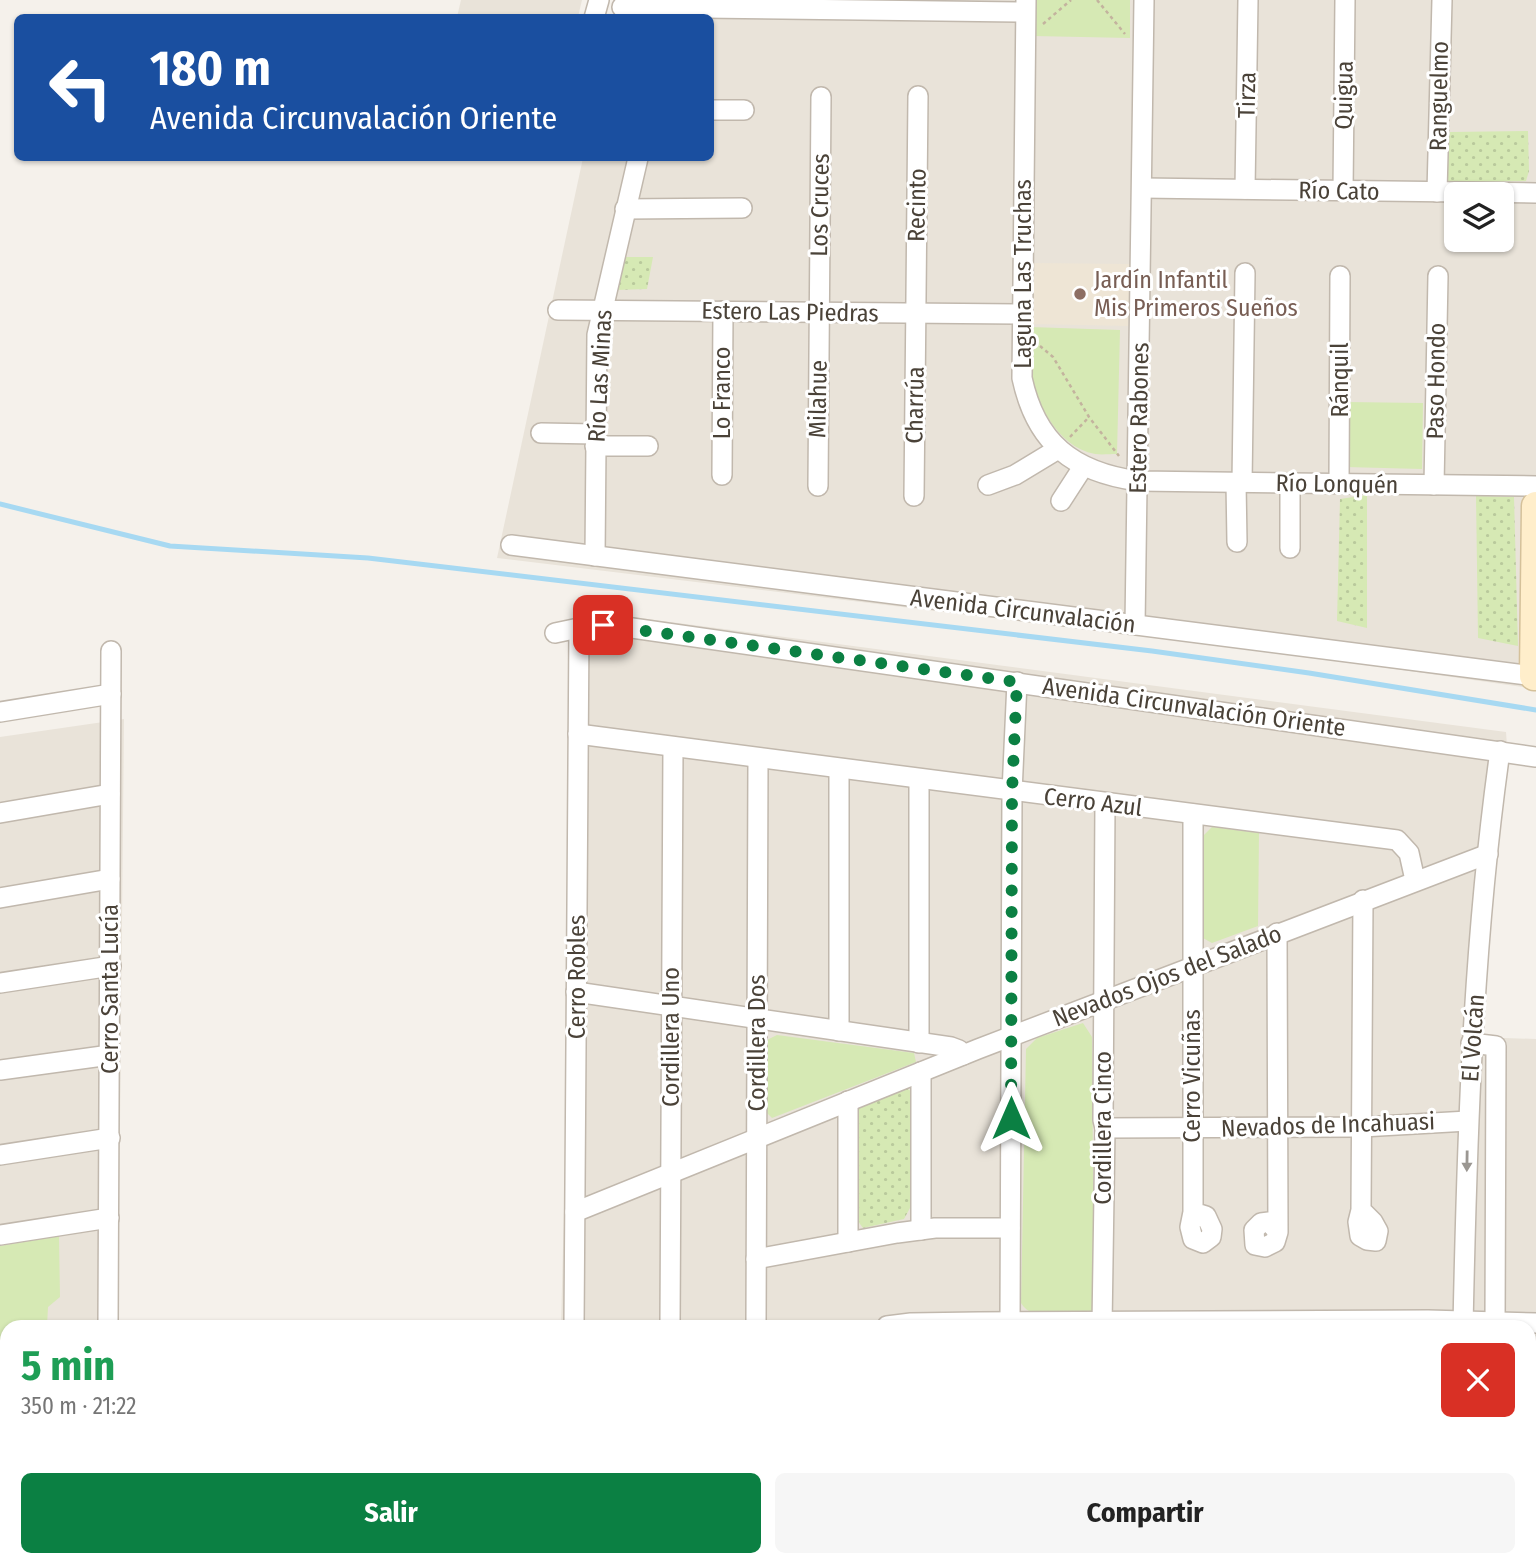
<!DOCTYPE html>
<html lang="es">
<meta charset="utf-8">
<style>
:root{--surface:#fff;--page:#f6f6f6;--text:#222;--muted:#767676;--accent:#0b8043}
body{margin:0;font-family:"Fira Sans Condensed",sans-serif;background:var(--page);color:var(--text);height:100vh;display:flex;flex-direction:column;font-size:26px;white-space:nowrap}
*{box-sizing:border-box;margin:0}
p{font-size:23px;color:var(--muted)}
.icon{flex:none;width:38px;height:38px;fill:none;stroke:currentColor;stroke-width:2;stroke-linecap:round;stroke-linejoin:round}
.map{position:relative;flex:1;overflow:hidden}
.panel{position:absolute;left:0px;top:1320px;width:1536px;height:247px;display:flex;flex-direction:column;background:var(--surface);border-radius:21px 21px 0 0;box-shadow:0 2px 5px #0004}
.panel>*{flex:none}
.hud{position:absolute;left:14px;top:14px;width:700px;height:147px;border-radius:10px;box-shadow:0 2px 5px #0004;background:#1a4fa0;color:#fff;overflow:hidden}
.buttons{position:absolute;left:1444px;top:182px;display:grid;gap:14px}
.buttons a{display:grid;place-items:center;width:70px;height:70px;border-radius:10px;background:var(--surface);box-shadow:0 2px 5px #0004;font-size:35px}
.pin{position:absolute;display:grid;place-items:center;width:60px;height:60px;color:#fff;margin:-30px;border-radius:14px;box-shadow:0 4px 10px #0006}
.me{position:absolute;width:77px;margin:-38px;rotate:0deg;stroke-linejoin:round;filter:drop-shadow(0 0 5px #0008)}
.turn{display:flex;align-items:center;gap:24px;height:147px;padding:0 21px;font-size:32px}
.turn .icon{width:91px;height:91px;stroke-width:2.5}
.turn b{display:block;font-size:49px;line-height:60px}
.round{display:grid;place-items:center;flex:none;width:74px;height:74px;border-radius:10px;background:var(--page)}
.overview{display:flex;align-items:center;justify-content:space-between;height:119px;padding:0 21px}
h1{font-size:42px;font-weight:700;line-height:52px;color:#1e9e55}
.button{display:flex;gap:14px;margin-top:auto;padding:14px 21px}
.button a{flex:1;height:80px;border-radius:10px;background:var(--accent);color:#fff;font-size:28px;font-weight:700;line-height:80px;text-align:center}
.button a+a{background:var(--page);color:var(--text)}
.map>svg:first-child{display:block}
.residential{fill:#e9e3d9;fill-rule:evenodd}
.education{fill:#eee5d5}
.grass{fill:url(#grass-dots)}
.green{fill:#d6e9b4}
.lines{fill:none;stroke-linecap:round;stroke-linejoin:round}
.stream{stroke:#a7d9f2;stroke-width:5}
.street-casing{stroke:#c1b8ad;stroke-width:22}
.secondary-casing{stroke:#d5c19a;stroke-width:31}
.path{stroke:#c3b39e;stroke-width:2.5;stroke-dasharray:3.5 3.5;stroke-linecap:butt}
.street{stroke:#fff;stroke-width:19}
.secondary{stroke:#ffeecb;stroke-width:28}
.oneway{fill:#9b9792}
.route{stroke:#0b8043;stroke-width:12;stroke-dasharray:0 21.6}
.education-dot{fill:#8d6e63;stroke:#fff;stroke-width:2.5}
.labels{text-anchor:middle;stroke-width:6;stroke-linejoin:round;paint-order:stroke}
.street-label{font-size:24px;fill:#4a4238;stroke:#fff}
.education-label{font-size:24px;fill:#785e54;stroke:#fff;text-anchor:start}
</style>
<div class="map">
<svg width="1536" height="1565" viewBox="0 0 1536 1565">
<defs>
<pattern id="grass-dots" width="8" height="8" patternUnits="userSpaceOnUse" patternTransform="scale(1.75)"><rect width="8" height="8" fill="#d6e9b4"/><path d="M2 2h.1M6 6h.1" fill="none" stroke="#b9c99c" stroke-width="1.8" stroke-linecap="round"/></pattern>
</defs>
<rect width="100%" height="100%" fill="#f5f1eb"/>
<g class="residential">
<polygon points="461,0 582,0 578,17 457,17"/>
<path d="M617,0H1536V689L1282,653L497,558L583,158H710V18L613,17ZM1456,194H1502V240H1456Z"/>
<polygon points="594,612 1506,732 1508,761 1475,1037 1536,1039 1536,1495 1530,1496 1530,1326 561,1326 579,617"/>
<polygon points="124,719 118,1326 7,1326 7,1559 117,1559 117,1565 0,1565 0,737"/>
<rect x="555" y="1559" width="905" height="6"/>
</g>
<polygon class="education" points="1031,263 1130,264 1128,326 1032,324"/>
<g class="grass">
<polygon points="1528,131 1529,171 1526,181 1448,182 1448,132"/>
<polygon points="623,257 653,257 647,289 616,290"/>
<polygon points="1367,495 1367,628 1337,621 1340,499"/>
<polygon points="1476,496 1514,497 1518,646 1478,638"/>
<polygon points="905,1087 912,1092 910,1208 904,1219 863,1228 857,1220 856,1113 860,1105"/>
</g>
<g class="green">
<polygon points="1033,0 1130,0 1130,38 1033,36"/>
<path d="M1030,327L1120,330L1117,454C1109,454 1102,455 1095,454C1056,447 1035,400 1029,366C1028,353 1030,339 1030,327Z"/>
<polygon points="1347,402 1423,403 1422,469 1346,467"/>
<polygon points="1212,827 1259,833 1258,926 1212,943 1203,938 1202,837"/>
<path d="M1083,1023L1092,1037L1094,1309L1090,1314C1070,1314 1032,1323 1021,1303L1026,1049L1037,1038Z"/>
<polygon points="777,1035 914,1053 916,1062 772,1118 765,1111 765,1041"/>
<polygon points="59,1236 60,1297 48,1307 47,1326 7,1326 7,1340 0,1340 0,1246"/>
</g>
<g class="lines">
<polyline class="stream" points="0,504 170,546 368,558 1152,651 1309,673 1536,710"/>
<g class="street-casing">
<g id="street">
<path d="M1026,0L1022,378C1036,443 1073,472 1138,481L1536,486"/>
<polyline points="622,7 1025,12"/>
<polyline points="594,18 599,0"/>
<polyline points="710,110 744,110"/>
<polyline points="1142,188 1536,193"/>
<polyline points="1245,189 1248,0"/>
<polyline points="1343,191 1345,0"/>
<polyline points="1437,192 1442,0"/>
<polyline points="625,209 742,208"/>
<polyline points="558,310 1022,314"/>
<polyline points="541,433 595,434"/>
<polyline points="595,446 648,446"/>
<polyline points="722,475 723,311"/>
<polyline points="1236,483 1237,542"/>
<polyline points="1242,483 1245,273"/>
<polyline points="1339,484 1340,276"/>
<polyline points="988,485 1015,475 1058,449"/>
<polyline points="1434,485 1438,276"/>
<polyline points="818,486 821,97"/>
<polyline points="914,496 918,96"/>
<polyline points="1061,501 1083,467"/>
<polyline points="511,545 1534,676"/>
<polyline points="1290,548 1290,483"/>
<polyline points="595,556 597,335 638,158"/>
<polyline points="1135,625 1144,0"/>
<polyline points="555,633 593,625 611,625 1536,757"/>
<polyline points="0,712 111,694"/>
<polyline points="578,734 1397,840 1409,853 1415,880"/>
<polyline points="839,769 839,1031"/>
<polyline points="919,780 919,1043"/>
<polyline points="0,813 110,794"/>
<polyline points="1193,814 1193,1212 1190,1227 1193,1239 1203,1243 1211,1237 1212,1229 1206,1216 1193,1212"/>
<polyline points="0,898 110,879"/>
<polyline points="1277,933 1278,1232 1275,1242 1265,1247 1255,1245 1254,1230 1261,1223 1269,1222 1278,1232"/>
<polyline points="0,983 111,966"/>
<polyline points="576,992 951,1047 959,1050 963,1055"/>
<polyline points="1471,1043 1496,1046 1495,1326"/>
<polyline points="0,1070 110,1055"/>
<polyline points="921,1072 921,1230"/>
<polyline points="1105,1128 1362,1127 1468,1121"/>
<polyline points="0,1155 110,1138"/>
<polyline points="1361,1210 1373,1222 1378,1231 1376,1241 1367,1240 1360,1236 1358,1222 1361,1210 1363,900"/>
<polyline points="575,1212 978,1049 1488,854"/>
<polyline points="0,1235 109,1218"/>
<polyline points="848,1242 848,1101"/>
<polyline points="756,1259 897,1233 935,1228 1010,1228"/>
<polyline points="108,1326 111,651"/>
<polyline points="574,1326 579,628"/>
<polyline points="670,1326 673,747"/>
<polyline points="756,1326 758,759"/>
<polyline points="887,1326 911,1323 978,1322 1428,1320 1536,1323"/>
<polyline points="1010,1326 1012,792 1017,682"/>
<polyline points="1102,1326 1105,1128 1103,1120 1105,803"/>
<path d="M1463,1326C1467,1134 1473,942 1500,751"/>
<polyline points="0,1355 7,1355"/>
<polyline points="0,1431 7,1431"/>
<polyline points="0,1506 7,1506"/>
<polyline points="1007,1559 1007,1565"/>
<polyline points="107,1565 107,1559"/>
<polyline points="572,1565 572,1559"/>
<polyline points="1457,1565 1457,1559"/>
<polyline points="1487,1565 1488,1559"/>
</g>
</g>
<g class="secondary-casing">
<polyline id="secondary" points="1536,506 1534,676 1536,676"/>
</g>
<g class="path">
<polyline points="1097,0 1125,34"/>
<polyline points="1043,24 1071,0"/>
<polyline points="1040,346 1053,357 1089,417 1119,456"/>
<polyline points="1070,437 1089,417"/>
</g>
<use href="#street" class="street"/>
<use href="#secondary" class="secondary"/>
</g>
<defs><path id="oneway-solid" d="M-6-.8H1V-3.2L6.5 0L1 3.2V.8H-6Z" transform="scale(1.75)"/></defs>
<use class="oneway" href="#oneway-solid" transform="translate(1467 1161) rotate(91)"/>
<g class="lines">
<polyline class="route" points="603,625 1017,682 1012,792 1011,1118"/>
</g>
<circle class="education-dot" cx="1080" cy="294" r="7"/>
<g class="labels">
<g class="street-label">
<text transform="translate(1247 95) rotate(-89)" y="8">Tirza</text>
<text transform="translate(1344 95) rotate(-89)" y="8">Quigua</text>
<text transform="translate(1439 96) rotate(-89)" y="8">Ranguelmo</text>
<text transform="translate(1339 191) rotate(1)" y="8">Río Cato</text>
<text transform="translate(820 205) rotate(-89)" y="8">Los Cruces</text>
<text transform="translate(917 205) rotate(-89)" y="8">Recinto</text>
<text transform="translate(1023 274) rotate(-90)" y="8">Laguna Las Truchas</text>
<text transform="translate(790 312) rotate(1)" y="8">Estero Las Piedras</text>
<text transform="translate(600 376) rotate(-87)" y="8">Río Las Minas</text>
<text transform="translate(1340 380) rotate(-90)" y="8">Ránquil</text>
<text transform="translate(1436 381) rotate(-89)" y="8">Paso Hondo</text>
<text transform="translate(722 393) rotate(-90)" y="8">Lo Franco</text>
<text transform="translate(818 399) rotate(-89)" y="8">Milahue</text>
<text transform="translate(915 405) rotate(-89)" y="8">Charrúa</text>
<text transform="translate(1139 418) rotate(-89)" y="8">Estero Rabones</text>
<text transform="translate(1337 484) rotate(1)" y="8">Río Lonquén</text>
<text transform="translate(1023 611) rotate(7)" y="8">Avenida Circunvalación</text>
<text transform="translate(1194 707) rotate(8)" y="8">Avenida Circunvalación Oriente</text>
<text transform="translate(1093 802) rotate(7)" y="8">Cerro Azul</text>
<text transform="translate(1167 976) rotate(-21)" y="8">Nevados Ojos del Salado</text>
<text transform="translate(577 977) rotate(-90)" y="8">Cerro Robles</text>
<text transform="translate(110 989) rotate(-90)" y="8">Cerro Santa Lucía</text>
<text transform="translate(671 1037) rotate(-90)" y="8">Cordillera Uno</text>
<text transform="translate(1473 1038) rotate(-86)" y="8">El Volcán</text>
<text transform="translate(757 1043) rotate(-90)" y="8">Cordillera Dos</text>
<text transform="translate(1192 1076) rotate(-90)" y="8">Cerro Vicuñas</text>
<text transform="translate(1328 1125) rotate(-2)" y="8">Nevados de Incahuasi</text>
<text transform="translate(1103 1128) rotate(-90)" y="8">Cordillera Cinco</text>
</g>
<g class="education-label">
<text x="1094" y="288">Jardín Infantil<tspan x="1094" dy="28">Mis Primeros Sueños</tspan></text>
</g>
</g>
</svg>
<div class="buttons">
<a><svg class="icon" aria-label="layers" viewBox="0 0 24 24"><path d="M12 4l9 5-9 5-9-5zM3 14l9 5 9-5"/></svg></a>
</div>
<div class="pin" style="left:603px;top:625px;background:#d93025"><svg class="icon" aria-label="arrive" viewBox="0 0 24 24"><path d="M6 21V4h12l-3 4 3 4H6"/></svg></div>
<svg class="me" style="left:1011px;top:1118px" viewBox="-20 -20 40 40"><path d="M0-17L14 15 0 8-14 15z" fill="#0b8043" stroke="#fff" stroke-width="4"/></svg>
<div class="hud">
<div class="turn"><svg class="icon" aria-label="left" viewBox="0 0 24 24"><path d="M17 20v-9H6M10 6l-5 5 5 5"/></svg><div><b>180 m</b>Avenida Circunvalación Oriente</div></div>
</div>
<section class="panel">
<div class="overview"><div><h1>5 min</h1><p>350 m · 21:22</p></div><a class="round" style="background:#d93025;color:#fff"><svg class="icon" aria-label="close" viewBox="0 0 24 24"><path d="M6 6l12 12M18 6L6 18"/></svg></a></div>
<div class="button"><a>Salir</a><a>Compartir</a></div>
</section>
</div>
